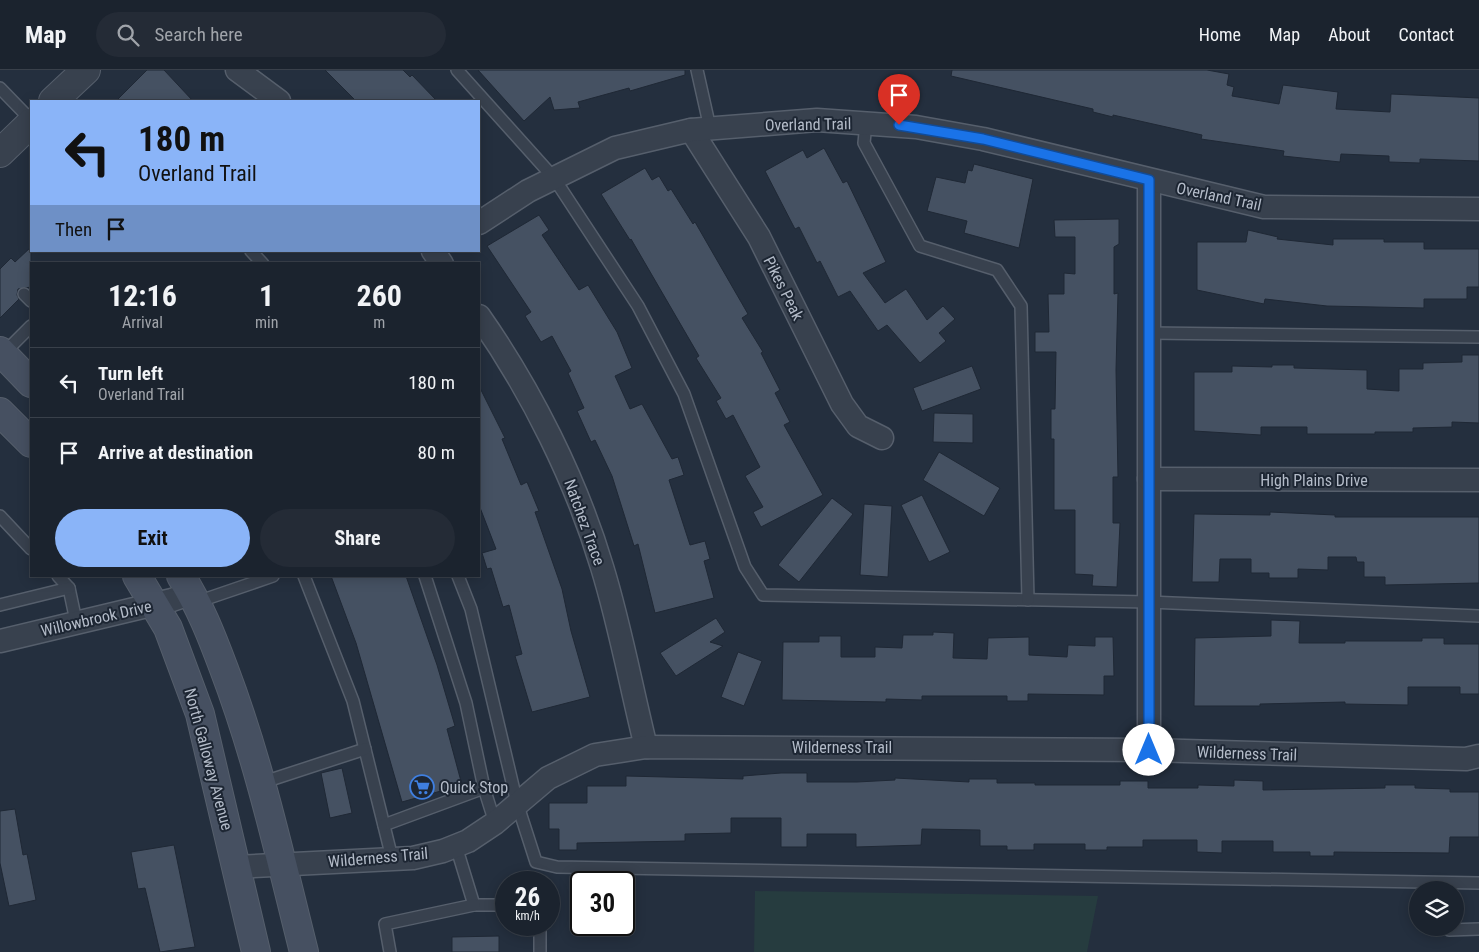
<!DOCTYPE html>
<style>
:root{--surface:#1b232e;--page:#242b36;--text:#f1f3f6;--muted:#a0a4aa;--line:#39404a;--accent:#8ab4f8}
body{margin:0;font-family:"Roboto Condensed",sans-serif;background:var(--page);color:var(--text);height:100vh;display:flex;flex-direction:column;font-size:19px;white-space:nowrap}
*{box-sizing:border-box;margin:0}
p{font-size:16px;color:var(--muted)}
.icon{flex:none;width:28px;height:28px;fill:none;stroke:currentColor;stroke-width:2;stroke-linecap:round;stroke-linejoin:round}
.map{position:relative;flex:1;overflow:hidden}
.panel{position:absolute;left:30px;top:192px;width:450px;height:315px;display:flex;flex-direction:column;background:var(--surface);border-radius:0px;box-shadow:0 2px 12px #0003,0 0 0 1px var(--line)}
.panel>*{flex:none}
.hud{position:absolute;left:30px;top:30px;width:450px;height:152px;border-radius:0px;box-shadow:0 2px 12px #0003,0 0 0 1px var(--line);background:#8ab4f8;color:#111;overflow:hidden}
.fabs{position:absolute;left:1409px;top:811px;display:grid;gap:10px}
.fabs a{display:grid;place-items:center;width:55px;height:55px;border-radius:50%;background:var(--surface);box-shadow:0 2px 12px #0003,0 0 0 1px var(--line);font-size:25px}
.speed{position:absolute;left:495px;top:801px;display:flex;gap:10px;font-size:25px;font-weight:700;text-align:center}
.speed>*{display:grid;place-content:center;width:65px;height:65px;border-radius:50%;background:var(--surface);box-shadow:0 2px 12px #0003,0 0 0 1px var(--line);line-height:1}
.speed small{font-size:12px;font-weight:400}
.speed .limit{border:2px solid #111;border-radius:8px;background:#fff;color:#111}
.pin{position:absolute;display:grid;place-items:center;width:42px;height:42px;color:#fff;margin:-51px -21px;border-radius:50% 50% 50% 0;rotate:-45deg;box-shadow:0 0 5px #0007}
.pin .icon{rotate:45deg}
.me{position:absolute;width:55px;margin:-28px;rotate:0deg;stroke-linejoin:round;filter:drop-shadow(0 0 4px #0008)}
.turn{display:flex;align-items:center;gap:18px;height:105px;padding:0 25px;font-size:22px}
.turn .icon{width:65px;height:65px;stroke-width:2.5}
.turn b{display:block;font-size:35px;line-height:42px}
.then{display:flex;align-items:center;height:48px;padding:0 25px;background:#0003;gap:10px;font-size:19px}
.eta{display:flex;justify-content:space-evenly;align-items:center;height:85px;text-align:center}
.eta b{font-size:30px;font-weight:700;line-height:35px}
.button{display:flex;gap:10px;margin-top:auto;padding:10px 25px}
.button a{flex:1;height:58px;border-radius:30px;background:var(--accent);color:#111;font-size:20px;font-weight:700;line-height:58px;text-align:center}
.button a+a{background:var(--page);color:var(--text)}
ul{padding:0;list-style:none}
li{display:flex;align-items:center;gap:15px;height:70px;padding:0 25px;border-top:1px solid var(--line)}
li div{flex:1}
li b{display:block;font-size:19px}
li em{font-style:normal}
header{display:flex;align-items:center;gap:30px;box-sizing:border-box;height:70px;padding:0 25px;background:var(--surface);border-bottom:1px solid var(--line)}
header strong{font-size:24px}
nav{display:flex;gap:28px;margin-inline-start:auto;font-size:18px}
.search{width:350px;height:45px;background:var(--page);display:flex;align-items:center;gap:12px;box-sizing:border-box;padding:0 18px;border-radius:28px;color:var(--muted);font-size:19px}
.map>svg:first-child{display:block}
.green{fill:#263c3f}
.building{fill:#455162;stroke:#1f2835}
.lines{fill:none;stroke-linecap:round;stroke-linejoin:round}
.service-casing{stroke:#565f6c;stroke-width:14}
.minor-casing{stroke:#565f6c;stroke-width:25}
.tertiary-casing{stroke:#565f6c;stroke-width:30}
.secondary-casing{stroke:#565f6c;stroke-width:30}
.service{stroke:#38414e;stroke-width:11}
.minor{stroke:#38414e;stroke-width:22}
.tertiary{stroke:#38414e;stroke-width:28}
.secondary{stroke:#465061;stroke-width:28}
.route-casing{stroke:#114b97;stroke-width:12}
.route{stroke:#1a73e8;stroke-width:9}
.labels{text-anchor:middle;stroke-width:4;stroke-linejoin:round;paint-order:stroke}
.street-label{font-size:16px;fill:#b4bcc9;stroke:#1d2633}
.poi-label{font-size:16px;fill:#b4bcc9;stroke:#1d2633;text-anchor:start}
</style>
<header>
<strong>Map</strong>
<div class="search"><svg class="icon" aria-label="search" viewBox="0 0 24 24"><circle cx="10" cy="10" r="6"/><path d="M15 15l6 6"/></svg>Search here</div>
<nav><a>Home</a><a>Map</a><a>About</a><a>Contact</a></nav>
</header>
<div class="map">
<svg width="1479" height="882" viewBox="0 0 1479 882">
<rect width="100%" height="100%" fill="#242f3e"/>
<polygon class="green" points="755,821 1098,826 1087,882 754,882"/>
<g class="building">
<polygon points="147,0 164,0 193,31 116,31"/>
<polygon points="325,0 403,0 410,7 412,5 437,31 356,31"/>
<polygon points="478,0 685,0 685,5 630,21 629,18 578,32 580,38 554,40 550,27 524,51"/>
<polygon points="952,0 1207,0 1229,4 1227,15 1234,17 1232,26 1279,34 1283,15 1338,22 1336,39 1390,42 1391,24 1479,28 1479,91 1420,89 1420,93 1389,92 1389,86 1341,84 1340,92 1283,86 1284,81 1201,69 1202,65 1113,45 1113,47 1093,42 1093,39 951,6"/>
<polygon points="824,78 843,113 847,111 886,192 863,203 885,233 906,219 927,250 943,236 955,249 939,263 946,271 920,293 887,255 878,261 850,221 838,227 820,191 817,193 799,157 795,159 765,101 803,80 807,88"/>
<polygon points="974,94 1033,109 1019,178 964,163 967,151 927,141 936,107 965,113 968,100 972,101"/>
<polygon points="645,98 652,110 659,106 668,121 671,119 693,154 695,152 748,244 742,248 763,282 761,283 780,320 775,323 790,352 784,355 823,425 761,457 753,442 763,437 745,406 760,397 733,345 726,349 716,331 721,328 696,288 699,286 631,169 630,170 601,124"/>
<polygon points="539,145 549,160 542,165 579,220 588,215 617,262 632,298 615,306 630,339 642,334 672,389 678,387 684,405 669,410 690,475 705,471 710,489 704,491 714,528 655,543 638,474 634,476 612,406 595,370 591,372 577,341 584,338 568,303 571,301 552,266 541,272 525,246 531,242 487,176"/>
<polygon points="1119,149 1119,174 1114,177 1114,224 1118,223 1116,300 1118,407 1113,407 1113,453 1120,453 1117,517 1092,516 1093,505 1075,504 1075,440 1054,440 1054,369 1051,369 1051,339 1055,339 1056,282 1035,282 1035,262 1049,262 1048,224 1064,224 1064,203 1075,204 1075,167 1055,167 1054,150"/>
<polygon points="1248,160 1278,167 1277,169 1333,175 1333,169 1384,169 1384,172 1424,172 1424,179 1479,179 1479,217 1467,217 1467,229 1424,229 1424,238 1327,236 1265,229 1264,234 1197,220 1197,172 1246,172"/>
<polygon points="31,177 31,217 18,219 17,225 19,229 0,248 0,199 11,188 15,192"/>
<polygon points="1462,285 1479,285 1479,353 1452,352 1452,357 1413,358 1413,362 1375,362 1375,364 1307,364 1307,357 1261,357 1261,365 1194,361 1194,302 1232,302 1232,296 1272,297 1272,295 1294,295 1294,298 1367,300 1367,319 1399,321 1399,299 1423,299 1423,293 1462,292"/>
<polygon points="972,296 981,319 922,341 913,318"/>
<polygon points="479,316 505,368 502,369 521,415 527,412 539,441 535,442 562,519 571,561 590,627 532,642 515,586 522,584 509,535 503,537 491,498 487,499 482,483 496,479 479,435"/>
<polygon points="934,343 973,344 973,373 933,372"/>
<polygon points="939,382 1000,418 984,446 923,410"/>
<polygon points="922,425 950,482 929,492 901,435"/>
<polygon points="832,428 853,444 799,512 778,495"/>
<polygon points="864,434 892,436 888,507 860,505"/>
<polygon points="1270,442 1335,445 1335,447 1479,447 1479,513 1385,515 1385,507 1364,507 1364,492 1357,492 1356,487 1328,487 1328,500 1298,499 1298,508 1269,508 1269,503 1251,503 1251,489 1220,489 1219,512 1192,512 1194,444 1270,445"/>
<polygon points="331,506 406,506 437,595 455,656 447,659 462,715 402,732 356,573"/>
<polygon points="716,548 725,562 710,572 723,576 676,606 660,583"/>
<polygon points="1271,550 1300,551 1299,573 1345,573 1345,571 1422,571 1422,568 1444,568 1444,574 1479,574 1479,624 1460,624 1460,617 1408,617 1408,635 1345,634 1345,632 1260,634 1260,636 1194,636 1195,568 1271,566"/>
<polygon points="933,562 954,563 953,588 987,589 988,568 1029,567 1029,585 1067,587 1068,575 1095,576 1095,567 1113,567 1114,606 1104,606 1104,625 1028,624 1028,631 1007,631 1007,626 922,626 922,630 886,629 886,632 782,630 783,572 819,572 819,566 841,566 841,587 875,587 875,577 902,578 903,565 933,565"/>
<polygon points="738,582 762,591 744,636 721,627"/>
<polygon points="342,698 352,743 330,748 321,703"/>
<polygon points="781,703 807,703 807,712 857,712 895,710 895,708 969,712 969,709 997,709 997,713 1035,713 1035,715 1120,715 1120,711 1148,711 1148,718 1198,718 1198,715 1234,716 1234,710 1263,711 1263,720 1385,718 1385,715 1415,715 1415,718 1450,719 1450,722 1479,722 1479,767 1450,767 1449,783 1334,782 1334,786 1310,786 1310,782 1273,782 1273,771 1222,771 1222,783 1197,782 1197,770 1143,770 1143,777 1107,777 1107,780 1085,780 1085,774 1034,774 1034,780 1007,780 1007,776 980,776 980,760 922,759 921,775 856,777 856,764 807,764 807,777 781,777 781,748 731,748 731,763 685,764 685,771 577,773 577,780 559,780 559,759 549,759 549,733 587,733 587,716 626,716 626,706 743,709 743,706"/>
<polygon points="15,739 23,785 27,784 36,830 9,836 0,793 0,741"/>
<polygon points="174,775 195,877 160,882 145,818 138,819 131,782"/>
<polygon points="499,866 499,882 452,882 452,867"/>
</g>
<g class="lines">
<g class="service-casing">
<g id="service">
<polyline points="457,0 554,108 638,236 684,324 745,497 763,525 1149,532 1479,546"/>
<polyline points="697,0 710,58"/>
<polyline points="0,18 31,50"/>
<polyline points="866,53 864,73 920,176 997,200 1021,236 1028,530"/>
<polyline points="251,181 263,194"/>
<polyline points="24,224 31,231"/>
<polyline points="1149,263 1479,267"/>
<polyline points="3,284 31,256"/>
<polyline points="0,446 31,479"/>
<polyline points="58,506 69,518 76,551"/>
<polyline points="304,506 353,631 392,788"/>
<polyline points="425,506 466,633 484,718 495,753"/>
<polyline points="458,506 471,539 517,733 536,792 557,797 1479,813"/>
<polyline points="197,532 273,506"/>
<polyline points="0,535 69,518"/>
<polyline points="261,713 365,679"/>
<polyline points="384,755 484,718"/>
<polyline points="456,776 474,835 506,835"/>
<polyline points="540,855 540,882"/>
<polyline points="1449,860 1479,859"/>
<polyline points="390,882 385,854 474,835"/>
</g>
</g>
<g class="minor-casing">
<g id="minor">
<polyline points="237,0 279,31"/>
<polyline points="691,60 759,167 842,334 858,356 882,368"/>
<polyline points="1149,110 1149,680"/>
<polyline points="479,153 528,121 615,78 691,60 817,50 916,57 983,69 1264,137 1479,139"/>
<polyline points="433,181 442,194"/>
<path d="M479,246C531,320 576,410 602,497C620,555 631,617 646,677"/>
<polyline points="1149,409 1479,410"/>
<polyline points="0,571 172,530 192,523"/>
<polyline points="236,797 413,788 443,781 468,771 495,753 548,708 595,685 646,677 1149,680 1466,689 1479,686"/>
</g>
</g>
<g class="tertiary-casing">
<g id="tertiary">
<polyline points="53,31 86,0"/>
<polyline points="0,83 31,53"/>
</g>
</g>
<g class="secondary-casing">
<g id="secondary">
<polyline points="0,281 31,313"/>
<polyline points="0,342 31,373"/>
<polyline points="137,506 168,558 200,644 256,882"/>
<path d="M181,506C200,536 212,567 224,599C259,691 280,787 304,882"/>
</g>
</g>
<use href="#service" class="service"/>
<use href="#minor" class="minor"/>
<use href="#tertiary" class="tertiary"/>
<use href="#secondary" class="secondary"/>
</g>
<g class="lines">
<g class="route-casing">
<polyline id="route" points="899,55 983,69 1149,110 1149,680"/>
</g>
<use href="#route" class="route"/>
</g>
<defs>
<g id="supermarket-ring" transform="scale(1.25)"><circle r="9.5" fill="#1d2633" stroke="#3f7fe0" stroke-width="1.5"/><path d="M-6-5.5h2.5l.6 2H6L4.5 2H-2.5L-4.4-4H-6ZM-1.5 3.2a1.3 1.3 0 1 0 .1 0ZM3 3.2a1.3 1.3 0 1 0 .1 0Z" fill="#3f7fe0"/></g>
</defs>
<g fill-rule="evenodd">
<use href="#supermarket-ring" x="422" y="717"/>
</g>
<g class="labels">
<g class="street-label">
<text transform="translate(808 54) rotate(-1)" y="6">Overland Trail</text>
<text transform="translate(1219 126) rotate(12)" y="6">Overland Trail</text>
<text transform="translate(784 218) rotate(63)" y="6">Pikes Peak</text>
<text x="1314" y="416">High Plains Drive</text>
<text transform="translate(585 452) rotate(70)" y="6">Natchez Trace</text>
<text transform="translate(96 548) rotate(-13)" y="6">Willowbrook Drive</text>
<text x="842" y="683">Wilderness Trail</text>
<text transform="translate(1247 683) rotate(2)" y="6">Wilderness Trail</text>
<text transform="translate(209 689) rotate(75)" y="6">North Galloway Avenue</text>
<text transform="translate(378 787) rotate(-5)" y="6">Wilderness Trail</text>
</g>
<g class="poi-label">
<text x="440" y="723">Quick Stop</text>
</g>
</g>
</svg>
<div class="fabs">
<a><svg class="icon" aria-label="layers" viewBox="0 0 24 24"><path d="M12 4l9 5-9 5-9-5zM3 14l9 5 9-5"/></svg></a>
</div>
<div class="speed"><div>26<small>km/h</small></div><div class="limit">30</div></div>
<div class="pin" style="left:899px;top:55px;background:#d93025"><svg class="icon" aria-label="arrive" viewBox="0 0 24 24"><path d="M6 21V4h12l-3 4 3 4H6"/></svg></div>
<svg class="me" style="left:1149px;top:680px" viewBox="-20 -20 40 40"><circle r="19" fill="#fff"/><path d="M0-13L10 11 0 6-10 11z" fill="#1a73e8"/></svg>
<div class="hud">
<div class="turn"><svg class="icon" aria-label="left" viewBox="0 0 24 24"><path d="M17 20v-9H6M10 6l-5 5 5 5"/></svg><div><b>180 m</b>Overland Trail</div></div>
<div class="then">Then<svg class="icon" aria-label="arrive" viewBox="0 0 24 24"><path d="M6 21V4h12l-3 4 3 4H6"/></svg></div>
</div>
<section class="panel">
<div class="eta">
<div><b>12:16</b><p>Arrival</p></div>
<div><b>1</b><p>min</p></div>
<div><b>260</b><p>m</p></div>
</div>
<ul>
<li><svg class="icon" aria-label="left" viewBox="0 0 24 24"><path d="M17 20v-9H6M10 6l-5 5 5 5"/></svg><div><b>Turn left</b><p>Overland Trail</p></div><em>180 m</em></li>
<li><svg class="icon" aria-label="arrive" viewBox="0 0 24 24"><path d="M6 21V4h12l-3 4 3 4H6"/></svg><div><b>Arrive at destination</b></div><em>80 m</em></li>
</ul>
<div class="button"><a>Exit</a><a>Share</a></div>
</section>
</div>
